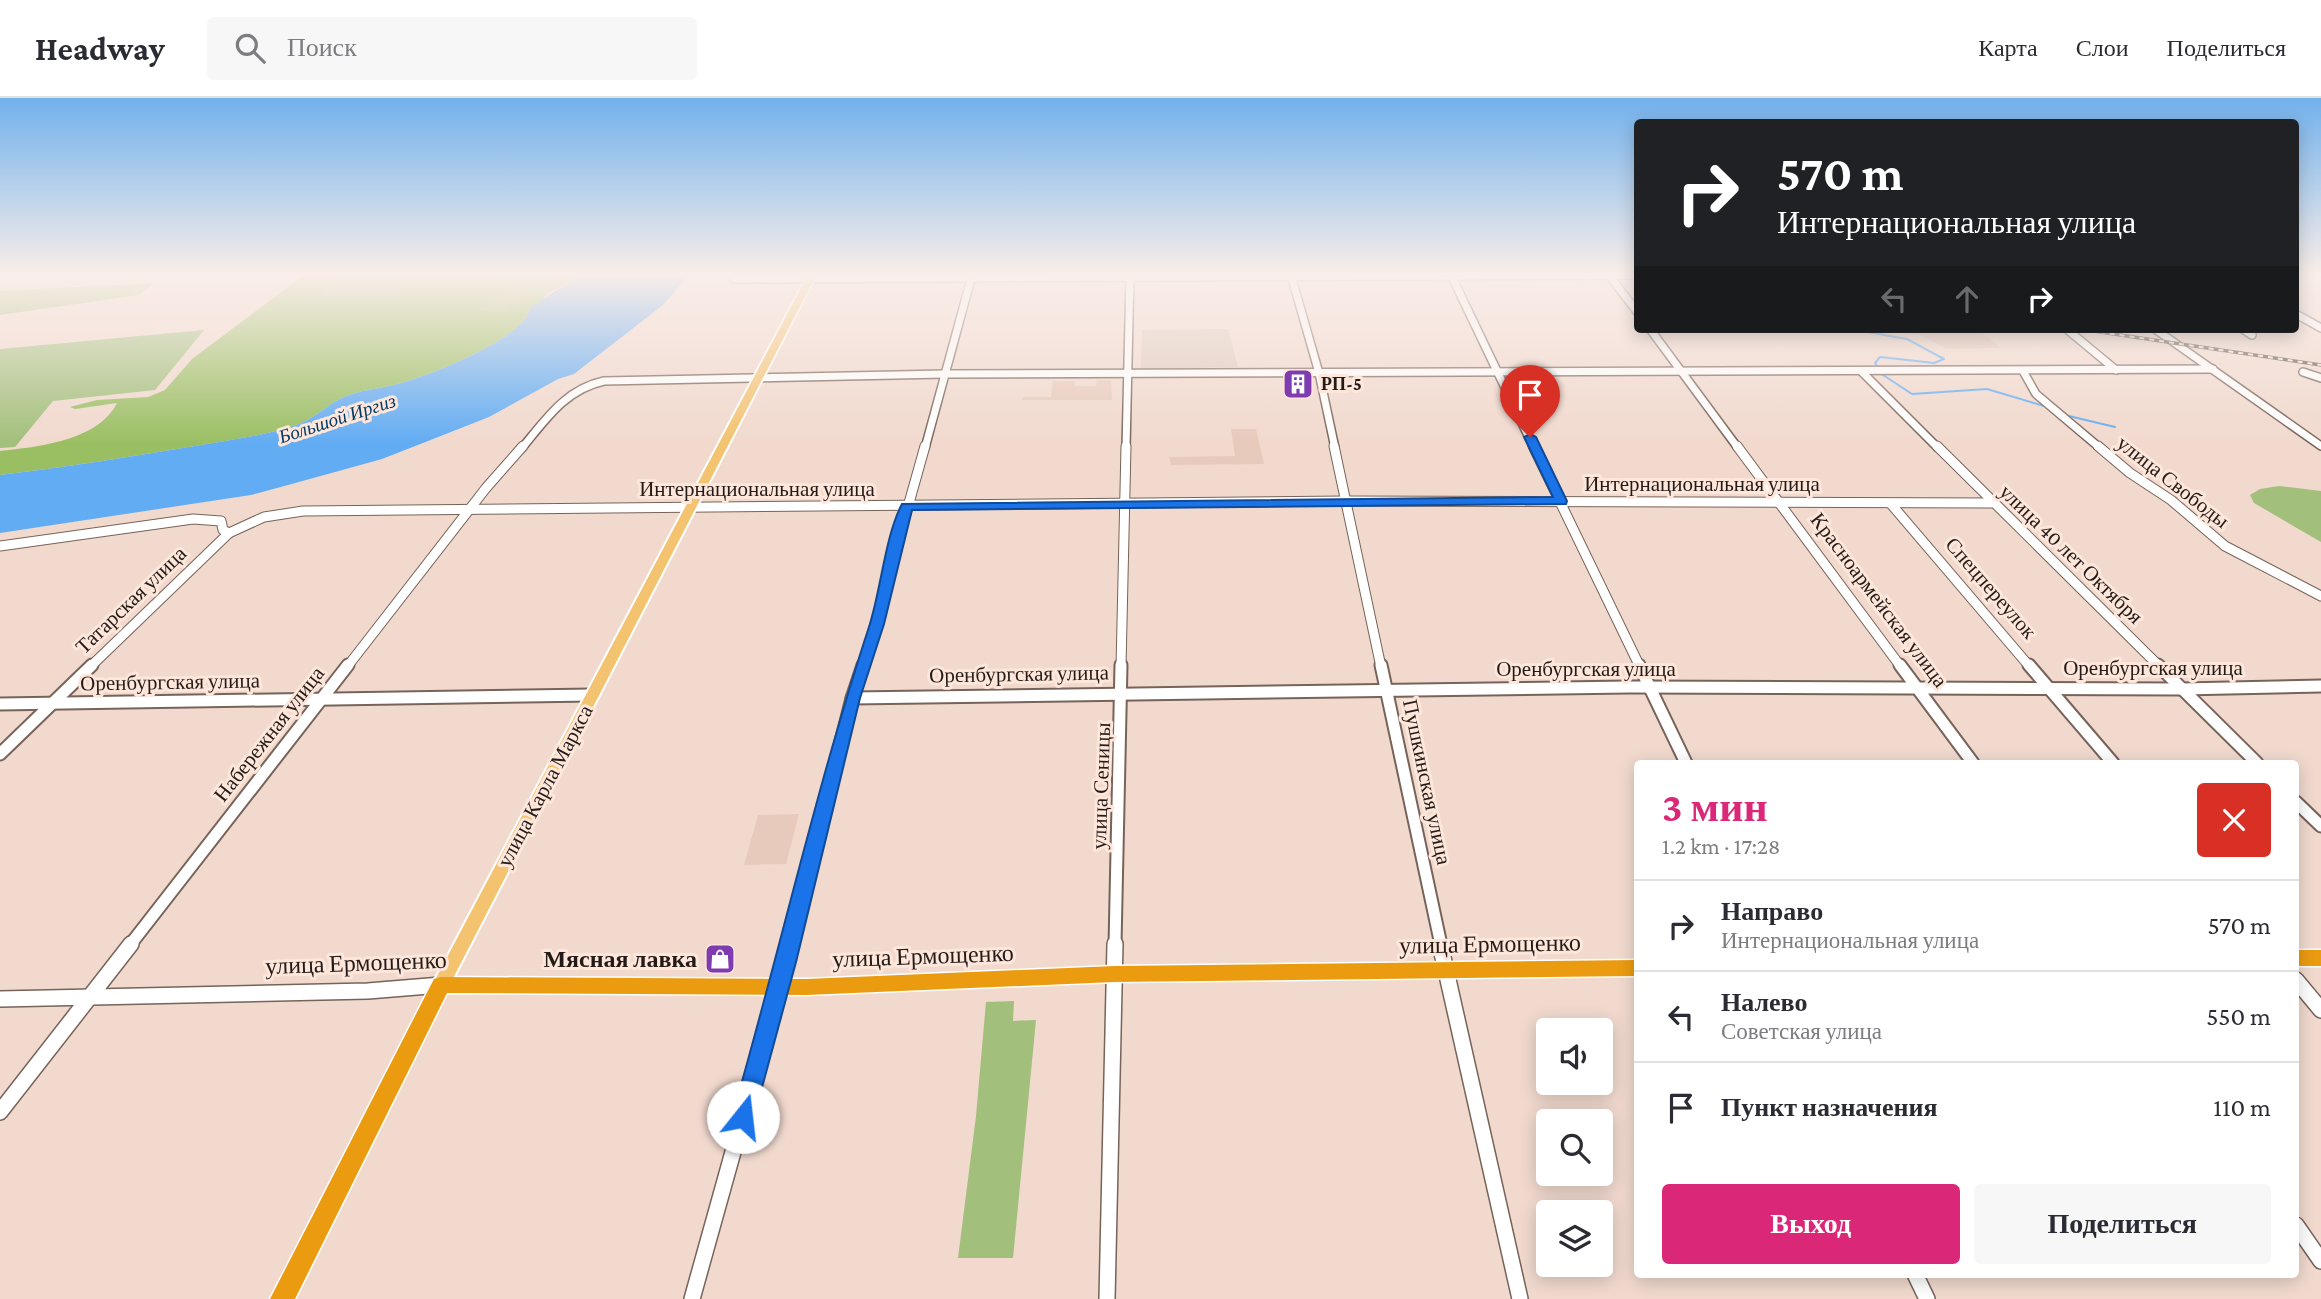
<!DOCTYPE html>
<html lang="ru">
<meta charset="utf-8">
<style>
:root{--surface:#fff;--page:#f7f7f7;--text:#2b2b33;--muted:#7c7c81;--line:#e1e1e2;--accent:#db2777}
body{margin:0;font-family:"Crimson Pro",serif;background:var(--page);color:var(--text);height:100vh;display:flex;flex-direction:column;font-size:26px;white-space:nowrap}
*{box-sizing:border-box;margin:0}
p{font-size:23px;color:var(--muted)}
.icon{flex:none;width:38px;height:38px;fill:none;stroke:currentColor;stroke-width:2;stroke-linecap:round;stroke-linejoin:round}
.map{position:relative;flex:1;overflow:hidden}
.side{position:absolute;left:1634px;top:662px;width:665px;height:518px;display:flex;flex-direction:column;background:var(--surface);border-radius:7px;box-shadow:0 4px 18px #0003}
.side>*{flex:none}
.guide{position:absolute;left:1634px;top:21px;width:665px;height:214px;border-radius:7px;box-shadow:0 4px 18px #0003;background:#202124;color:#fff;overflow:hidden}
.controls{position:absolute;left:1536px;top:920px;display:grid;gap:14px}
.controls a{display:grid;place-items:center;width:77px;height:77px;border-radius:7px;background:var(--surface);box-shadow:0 4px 18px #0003;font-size:35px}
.pin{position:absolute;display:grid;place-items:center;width:60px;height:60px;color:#fff;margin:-72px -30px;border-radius:50% 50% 50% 0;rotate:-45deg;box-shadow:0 0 7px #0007}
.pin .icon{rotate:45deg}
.me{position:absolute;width:77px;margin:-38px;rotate:16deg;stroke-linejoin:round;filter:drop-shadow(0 0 5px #0008)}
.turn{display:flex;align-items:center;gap:24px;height:147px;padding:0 28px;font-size:32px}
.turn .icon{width:91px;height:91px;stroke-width:2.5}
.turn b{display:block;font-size:49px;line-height:60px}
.lanes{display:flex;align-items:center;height:66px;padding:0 28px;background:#0003;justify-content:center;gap:35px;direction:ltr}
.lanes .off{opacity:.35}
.round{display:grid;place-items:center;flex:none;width:74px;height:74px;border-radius:7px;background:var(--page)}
.overview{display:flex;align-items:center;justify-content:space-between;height:119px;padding:0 28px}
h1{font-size:42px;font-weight:700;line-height:52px;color:var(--accent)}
.primary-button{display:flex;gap:14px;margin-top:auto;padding:14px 28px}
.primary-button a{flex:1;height:80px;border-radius:7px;background:var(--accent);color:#fff;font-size:28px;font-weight:700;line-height:80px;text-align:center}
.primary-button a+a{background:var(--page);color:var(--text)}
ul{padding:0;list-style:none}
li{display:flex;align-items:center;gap:21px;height:91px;padding:0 28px;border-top:2px solid var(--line)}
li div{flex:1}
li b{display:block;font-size:26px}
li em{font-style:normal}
header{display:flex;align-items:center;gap:42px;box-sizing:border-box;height:98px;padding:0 35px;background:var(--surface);border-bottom:2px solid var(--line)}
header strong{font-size:33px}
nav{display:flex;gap:38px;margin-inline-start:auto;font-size:24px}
.search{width:490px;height:63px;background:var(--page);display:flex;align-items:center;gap:18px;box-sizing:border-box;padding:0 24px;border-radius:7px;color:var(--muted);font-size:26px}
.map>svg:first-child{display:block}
.built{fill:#e8cabc}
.education{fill:#dec9bd}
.green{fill:#a2bf7b}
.forest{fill:#9abf63}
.water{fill:#62acf3}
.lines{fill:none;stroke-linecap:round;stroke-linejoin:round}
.stream{stroke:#62acf3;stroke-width:2}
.minor-far3-casing{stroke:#776359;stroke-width:10}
.minor-far2-casing{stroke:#776359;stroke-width:11}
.minor-far1-casing{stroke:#776359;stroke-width:15}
.minor-casing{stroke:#776359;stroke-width:18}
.major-casing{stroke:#fff;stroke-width:4}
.highway-casing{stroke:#fff;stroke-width:3}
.minor-far3{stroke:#fff;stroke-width:7}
.minor-far2{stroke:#fff;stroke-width:9}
.minor-far1{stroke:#fff;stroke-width:11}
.minor{stroke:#fff;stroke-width:15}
.major{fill:#f3c370;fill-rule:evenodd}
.highway{fill:#eb9b10;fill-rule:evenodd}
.rail-casing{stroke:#594d47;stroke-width:3.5}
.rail{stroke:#fee6db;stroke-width:2;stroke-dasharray:5;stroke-linecap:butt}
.route{fill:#1a73e8;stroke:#114b97;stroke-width:2}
.labels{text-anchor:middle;stroke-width:6;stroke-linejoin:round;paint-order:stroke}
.far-poi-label{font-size:18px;font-weight:bold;fill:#231b17;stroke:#fee6db;text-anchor:start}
.far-water-label{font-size:19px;font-style:italic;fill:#013c68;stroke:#fee6db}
.street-label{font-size:21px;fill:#231b17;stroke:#fee6db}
.near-street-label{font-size:24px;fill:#231b17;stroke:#fee6db}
.near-poi-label{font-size:24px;font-weight:bold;fill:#231b17;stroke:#fee6db;text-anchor:end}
</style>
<header>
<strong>Headway</strong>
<div class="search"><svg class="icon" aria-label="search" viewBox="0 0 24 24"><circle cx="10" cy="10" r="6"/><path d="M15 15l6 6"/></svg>Поиск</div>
<nav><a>Карта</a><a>Слои</a><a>Поделиться</a></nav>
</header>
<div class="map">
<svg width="2321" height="1201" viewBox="0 0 2321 1201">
<rect width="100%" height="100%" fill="#f1d9ce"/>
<g class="built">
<polygon points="1880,231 1978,231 2000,250 1947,251 1919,237"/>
<polygon points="1097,282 1111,282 1112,302 1022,302 1022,299 1051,299 1053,283 1075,283 1075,288 1096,288"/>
<polygon points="1231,331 1256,331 1264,366 1171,367 1169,359 1235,358"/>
<polygon points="799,716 786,766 744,767 758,717"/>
</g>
<polygon class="education" points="1228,231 1238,269 1141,271 1142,232"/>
<g class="green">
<polygon points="304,177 576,177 573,184 547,195 529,218 251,218"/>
<polygon points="154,185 139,197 0,217 0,193"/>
<polygon points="204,232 155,292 53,303 15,349 0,350 0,251"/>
<polygon points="2279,388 2321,393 2321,444 2254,405 2250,397 2260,391"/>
<polygon points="1014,903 1013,923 1036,922 1013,1160 958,1160 976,1018 986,904"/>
</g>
<path class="forest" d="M304,177H330L340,180L314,201H391L405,190L400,184L423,181L518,182L477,213L507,214L528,195H547L543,202L530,210C526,240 430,277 401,285C384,290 366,291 349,297C330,303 318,319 299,326C266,338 229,342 195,348C130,359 65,369 0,377V353C37,349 98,343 117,305L75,311L70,309L97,302L148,299L165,292L192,261Z"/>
<path class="water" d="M576,177H689L663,207L574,276L558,281L489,319L428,343L382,361L288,387L251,397L0,435V377C65,369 130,359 195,348C229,342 266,338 299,326C318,319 330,303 349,297C366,291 384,290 401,285C430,277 526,240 530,210C547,200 554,192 573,184Z"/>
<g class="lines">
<g class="stream">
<polyline points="356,177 383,177"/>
<polyline points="1850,231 1907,241 1944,261 1934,265 1880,259 1875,265 1879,271"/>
<polyline points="1883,277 1912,296 1987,291 2044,308"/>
<polyline points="2069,318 2115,329"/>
</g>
<g class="minor-far3-casing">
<g id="minor-far3">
<polyline points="1291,177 1319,275 1335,350"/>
<polyline points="1451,177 1534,350"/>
<polyline points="1609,177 1638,215"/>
<polyline points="734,181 1638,177"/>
<polyline points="2296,216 2321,230"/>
<polyline points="1650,231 1738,350"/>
<polyline points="2155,231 2321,348"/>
<polyline points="2243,231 2252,237"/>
<polyline points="2069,233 2116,272"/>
<polyline points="1861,273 1938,350"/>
<polyline points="2023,273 2036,296 2100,350"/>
<polyline points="2303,274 2321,280"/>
<path d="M522,350C546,321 566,291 604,283L944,276L2213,271"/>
<polyline points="925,350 972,177"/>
<polyline points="1126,350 1130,177"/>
</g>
</g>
<g class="minor-far2-casing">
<g id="minor-far2">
<polyline points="1334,348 1381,569"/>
<polyline points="1533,348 1640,569"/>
<polyline points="1737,348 1901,569"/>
<polyline points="1937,348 2160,569"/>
<polyline points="2098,348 2130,375 2171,402 2225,448 2321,498"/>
<polyline points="1891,406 2030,569"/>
<polyline points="0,448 193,421 221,423 223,432 229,435 264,419 303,413 1344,403 1991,405"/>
<polyline points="90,569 229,435"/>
<polyline points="347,569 486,390 523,348"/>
<polyline points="863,569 925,348"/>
<polyline points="1121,569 1126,348"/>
</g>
</g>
<g class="minor-far1-casing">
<g id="minor-far1">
<polyline points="1381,567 1441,847"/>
<polyline points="1639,567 1686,665"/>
<polyline points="1900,567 1973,665"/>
<polyline points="2029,567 2113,665"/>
<polyline points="2158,567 2257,665"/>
<polyline points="852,600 1629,589 2182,591 2321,588"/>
<polyline points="0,606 592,597"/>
<polyline points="0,656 92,567"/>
<polyline points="2296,704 2321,728"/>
<polyline points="130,847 348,567"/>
<polyline points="790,847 852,600 863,567"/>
<polyline points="1115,847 1121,567"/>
</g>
</g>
<g class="minor-casing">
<g id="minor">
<polyline points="1440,846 1520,1201"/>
<polyline points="2296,882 2321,912"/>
<polyline points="0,901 368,893 441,887"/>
<polyline points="0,1014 131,846"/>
<polyline points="2296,1127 2321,1163"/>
<polyline points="1915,1176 1927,1201"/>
<polyline points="692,1201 791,846"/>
<polyline points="1107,1201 1115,846"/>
</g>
</g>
<g class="major-casing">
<polygon id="major" points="808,177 816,177 447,892 441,894 435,892 432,887 435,882"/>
</g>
<g class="highway-casing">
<g id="highway">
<rect x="2296" y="852" width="25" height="16"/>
<polygon points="1638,862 1638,878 1114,884 806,897 447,895 295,1201 270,1201 434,881 441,879 806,881 1114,868"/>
</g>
</g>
<use href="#minor-far3" class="minor-far3"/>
<use href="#minor-far2" class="minor-far2"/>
<use href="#minor-far1" class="minor-far1"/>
<use href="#minor" class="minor"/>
<use href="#major" class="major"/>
<use href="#highway" class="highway"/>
<g class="rail-casing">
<polyline id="rail" points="2080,231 2321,267"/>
</g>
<use href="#rail" class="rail"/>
</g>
<linearGradient id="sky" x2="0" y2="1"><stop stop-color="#72b1ec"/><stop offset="0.51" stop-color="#f9eee9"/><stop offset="1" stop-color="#f9eee9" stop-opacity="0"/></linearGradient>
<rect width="2321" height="345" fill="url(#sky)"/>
<path class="route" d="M1530,336L1536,339L1567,403L1566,406L912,412L884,526L860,600L796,864L754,1019L751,1026L743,1029L735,1026L732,1019C779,856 816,690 869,529C881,492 885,438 902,406L1553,399L1524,339Z"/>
<defs>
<g id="building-square" transform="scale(1.575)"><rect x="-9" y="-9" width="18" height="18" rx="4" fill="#7e3cb0" stroke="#fee6db"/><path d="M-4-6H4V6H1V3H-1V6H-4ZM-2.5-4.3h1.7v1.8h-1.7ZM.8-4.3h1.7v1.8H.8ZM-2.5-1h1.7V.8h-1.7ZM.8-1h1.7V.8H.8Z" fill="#fff"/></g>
<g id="shop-square" transform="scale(1.575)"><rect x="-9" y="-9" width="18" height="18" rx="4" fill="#7e3cb0" stroke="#fee6db"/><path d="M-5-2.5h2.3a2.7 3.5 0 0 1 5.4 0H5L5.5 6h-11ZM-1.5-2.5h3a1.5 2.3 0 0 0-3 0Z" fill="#fff"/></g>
</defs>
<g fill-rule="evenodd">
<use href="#building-square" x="1298" y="286"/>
<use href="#shop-square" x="720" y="861"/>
</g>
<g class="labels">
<g class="far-poi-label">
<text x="1321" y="292">РП-5</text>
</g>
<g class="far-water-label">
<text transform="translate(337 320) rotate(-18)" y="7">Большой Иргиз</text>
</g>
<g class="street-label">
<text transform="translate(2173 384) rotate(38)" y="7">улица Свободы</text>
<text x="1702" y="393">Интернациональная улица</text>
<text x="757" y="398">Интернациональная улица</text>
<text transform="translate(2071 456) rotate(44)" y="7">улица 40 лет Октября</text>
<text transform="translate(1991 490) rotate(49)" y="7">Спецпереулок</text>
<text transform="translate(131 502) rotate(-44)" y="7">Татарская улица</text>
<text transform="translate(1879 502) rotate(53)" y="7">Красноармейская улица</text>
<text x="2153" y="577">Оренбургская улица</text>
<text x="1586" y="578">Оренбургская улица</text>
<text transform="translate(1019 576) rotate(-1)" y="7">Оренбургская улица</text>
<text transform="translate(170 584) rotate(-1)" y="7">Оренбургская улица</text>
<text transform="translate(269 636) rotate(-52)" y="7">Набережная улица</text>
<text transform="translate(1427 684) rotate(78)" y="7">Пушкинская улица</text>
<text transform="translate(545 688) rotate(-62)" y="7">улица Карла Маркса</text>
<text transform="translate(1101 688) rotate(-88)" y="7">улица Сеницы</text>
</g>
<g class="near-street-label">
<text transform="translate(1490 846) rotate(-1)" y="8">улица Ермощенко</text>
<text transform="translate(923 858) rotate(-2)" y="8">улица Ермощенко</text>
<text transform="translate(356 865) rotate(-2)" y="8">улица Ермощенко</text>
</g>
<g class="near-poi-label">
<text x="697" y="869">Мясная лавка</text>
</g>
</g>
</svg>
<div class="controls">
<a><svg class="icon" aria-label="sound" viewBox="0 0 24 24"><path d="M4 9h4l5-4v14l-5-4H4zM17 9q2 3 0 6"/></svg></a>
<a><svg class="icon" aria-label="search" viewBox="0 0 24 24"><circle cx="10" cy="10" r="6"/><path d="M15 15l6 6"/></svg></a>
<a><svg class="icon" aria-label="layers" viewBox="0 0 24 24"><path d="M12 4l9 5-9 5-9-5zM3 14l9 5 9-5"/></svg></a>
</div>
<div class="pin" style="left:1530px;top:339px;background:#d93025"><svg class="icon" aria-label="arrive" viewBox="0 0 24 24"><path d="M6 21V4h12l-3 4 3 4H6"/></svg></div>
<svg class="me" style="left:743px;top:1019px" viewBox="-20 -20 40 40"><circle r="19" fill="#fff"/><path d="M0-13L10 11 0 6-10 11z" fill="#1a73e8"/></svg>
<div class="guide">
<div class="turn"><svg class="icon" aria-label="right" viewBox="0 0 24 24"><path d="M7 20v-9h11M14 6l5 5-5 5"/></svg><div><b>570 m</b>Интернациональная улица</div></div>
<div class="lanes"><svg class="icon off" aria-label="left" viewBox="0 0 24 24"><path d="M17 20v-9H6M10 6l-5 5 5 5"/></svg><svg class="icon off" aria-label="ahead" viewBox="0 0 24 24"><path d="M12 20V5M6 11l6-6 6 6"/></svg><svg class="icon" aria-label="right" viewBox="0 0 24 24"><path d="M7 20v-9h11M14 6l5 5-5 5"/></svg></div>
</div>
<section class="side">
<div class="overview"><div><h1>3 мин</h1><p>1.2 km · 17:28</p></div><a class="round" style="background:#d93025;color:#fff"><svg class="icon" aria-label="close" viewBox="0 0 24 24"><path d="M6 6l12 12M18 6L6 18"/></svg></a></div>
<ul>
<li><svg class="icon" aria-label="right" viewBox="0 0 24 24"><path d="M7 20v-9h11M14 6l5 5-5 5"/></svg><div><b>Направо</b><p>Интернациональная улица</p></div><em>570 m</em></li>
<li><svg class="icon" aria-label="left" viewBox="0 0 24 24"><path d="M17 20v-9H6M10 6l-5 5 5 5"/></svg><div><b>Налево</b><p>Советская улица</p></div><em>550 m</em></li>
<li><svg class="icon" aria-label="arrive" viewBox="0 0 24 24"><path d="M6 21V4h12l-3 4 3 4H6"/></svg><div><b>Пункт назначения</b></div><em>110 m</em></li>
</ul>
<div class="primary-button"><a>Выход</a><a>Поделиться</a></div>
</section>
</div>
